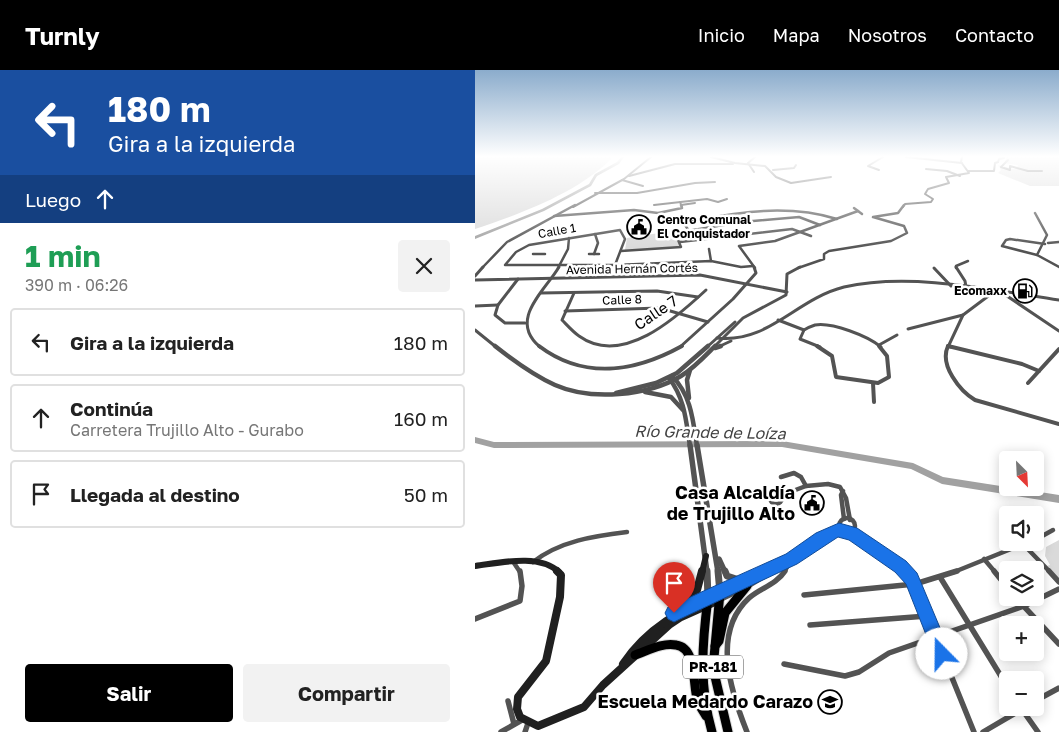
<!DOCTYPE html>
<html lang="es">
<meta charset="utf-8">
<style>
:root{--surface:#fff;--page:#f2f2f2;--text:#222;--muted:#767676;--line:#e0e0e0;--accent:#000}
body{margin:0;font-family:"Golos Text",sans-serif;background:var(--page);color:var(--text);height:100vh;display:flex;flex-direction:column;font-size:19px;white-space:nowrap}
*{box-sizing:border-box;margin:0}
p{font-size:16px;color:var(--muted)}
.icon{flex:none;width:28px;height:28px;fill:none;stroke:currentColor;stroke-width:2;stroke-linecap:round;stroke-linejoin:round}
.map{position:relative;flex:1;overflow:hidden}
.sheet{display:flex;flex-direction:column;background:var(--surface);width:475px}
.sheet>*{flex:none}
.top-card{background:#1a4fa0;color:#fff;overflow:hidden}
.needle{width:32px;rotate:156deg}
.fabs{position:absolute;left:524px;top:381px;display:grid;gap:10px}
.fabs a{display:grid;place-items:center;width:45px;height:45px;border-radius:5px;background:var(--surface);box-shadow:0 2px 12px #0003;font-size:25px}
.pin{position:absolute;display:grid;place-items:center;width:42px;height:42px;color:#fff;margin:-51px -21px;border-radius:50% 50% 50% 0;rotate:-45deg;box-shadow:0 0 5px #0007}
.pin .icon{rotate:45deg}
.me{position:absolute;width:55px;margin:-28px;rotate:338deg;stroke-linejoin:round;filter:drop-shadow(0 0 4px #0008)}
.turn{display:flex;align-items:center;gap:18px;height:105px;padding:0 25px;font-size:22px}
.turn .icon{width:65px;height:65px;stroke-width:2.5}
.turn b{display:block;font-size:35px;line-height:42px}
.then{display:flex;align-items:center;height:48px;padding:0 25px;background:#0003;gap:10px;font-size:19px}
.round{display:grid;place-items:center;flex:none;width:52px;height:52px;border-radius:5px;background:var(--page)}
.summary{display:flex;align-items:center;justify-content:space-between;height:85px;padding:0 25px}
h1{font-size:30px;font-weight:700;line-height:38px;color:#1e9e55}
.action{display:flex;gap:10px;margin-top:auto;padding:10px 25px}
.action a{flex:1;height:58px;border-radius:5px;background:var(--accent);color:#fff;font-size:20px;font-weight:700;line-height:58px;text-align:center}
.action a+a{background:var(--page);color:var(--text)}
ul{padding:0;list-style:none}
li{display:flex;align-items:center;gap:15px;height:68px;margin:0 10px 8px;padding:0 15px;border:2px solid var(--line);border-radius:5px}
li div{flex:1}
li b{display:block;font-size:19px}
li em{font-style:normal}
header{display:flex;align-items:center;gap:30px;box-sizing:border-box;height:70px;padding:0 25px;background:var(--accent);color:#fff}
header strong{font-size:24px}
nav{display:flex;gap:28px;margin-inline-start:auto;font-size:18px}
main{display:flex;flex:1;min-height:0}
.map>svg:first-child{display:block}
.green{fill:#dadada}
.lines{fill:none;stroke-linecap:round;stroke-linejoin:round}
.river{fill:#a1a1a1;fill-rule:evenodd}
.primary-casing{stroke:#dbdbdb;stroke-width:11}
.minor-far5{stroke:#535353;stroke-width:2}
.minor-far4{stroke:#535353;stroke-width:2.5}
.minor-far3{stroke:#535353;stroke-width:3}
.minor-far2{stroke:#535353;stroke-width:4}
.minor-far1{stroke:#535353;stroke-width:4.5}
.minor{stroke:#535353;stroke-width:5.5}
.tertiary-far5{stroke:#535353;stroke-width:2}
.tertiary-far4{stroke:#535353;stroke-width:2.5}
.tertiary-far3{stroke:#535353;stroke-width:3}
.tertiary-far2{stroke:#535353;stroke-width:4.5}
.tertiary-far1{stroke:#535353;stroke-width:5.5}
.tertiary{stroke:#535353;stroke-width:7}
.secondary-far1{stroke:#202020;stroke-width:6}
.secondary{stroke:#202020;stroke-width:8}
.primary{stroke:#000;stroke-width:9}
.route{fill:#1a73e8;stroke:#114b97}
.labels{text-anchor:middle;stroke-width:5;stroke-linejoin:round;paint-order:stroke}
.far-poi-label{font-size:12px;font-weight:bold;fill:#000;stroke:#fff;text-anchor:start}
.far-street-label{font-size:12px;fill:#000;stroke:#fff}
.shield{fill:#fff;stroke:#4c4c4c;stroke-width:1}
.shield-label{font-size:14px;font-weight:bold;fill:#000}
.street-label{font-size:15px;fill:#000;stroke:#fff}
.water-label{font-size:16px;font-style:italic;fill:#424242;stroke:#fff}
.near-poi-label{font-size:18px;font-weight:bold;fill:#000;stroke:#fff;text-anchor:end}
</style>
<header>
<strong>Turnly</strong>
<nav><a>Inicio</a><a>Mapa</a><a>Nosotros</a><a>Contacto</a></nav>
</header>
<main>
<section class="sheet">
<div class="top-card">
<div class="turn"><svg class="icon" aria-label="left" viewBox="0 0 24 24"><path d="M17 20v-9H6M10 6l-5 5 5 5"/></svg><div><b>180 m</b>Gira a la izquierda</div></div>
<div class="then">Luego<svg class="icon" aria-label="ahead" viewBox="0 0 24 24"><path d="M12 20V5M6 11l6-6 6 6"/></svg></div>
</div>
<div class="summary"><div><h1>1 min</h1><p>390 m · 06:26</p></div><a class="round"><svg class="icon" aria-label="close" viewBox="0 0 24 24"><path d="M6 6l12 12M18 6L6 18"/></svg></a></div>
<ul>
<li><svg class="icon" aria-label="left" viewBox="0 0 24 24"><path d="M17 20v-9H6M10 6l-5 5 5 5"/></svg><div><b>Gira a la izquierda</b></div><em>180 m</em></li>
<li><svg class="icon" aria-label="ahead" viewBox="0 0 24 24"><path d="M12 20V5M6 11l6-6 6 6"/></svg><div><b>Continúa</b><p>Carretera Trujillo Alto - Gurabo</p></div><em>160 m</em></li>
<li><svg class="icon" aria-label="arrive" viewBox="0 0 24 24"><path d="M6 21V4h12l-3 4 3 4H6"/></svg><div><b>Llegada al destino</b></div><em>50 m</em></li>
</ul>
<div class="action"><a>Salir</a><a>Compartir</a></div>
</section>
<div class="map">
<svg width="584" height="662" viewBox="0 0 584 662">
<rect width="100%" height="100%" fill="#fff"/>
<g class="green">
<path d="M0,87H138C105,122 45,144 0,159Z"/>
<polygon points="532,87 584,87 584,116 555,116 523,103 526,100 523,95 539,99 542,97 543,95 529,93"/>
<polygon points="197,161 205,177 150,180 152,168"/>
<polygon points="584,470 584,509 572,496 575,495 570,486 571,477"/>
</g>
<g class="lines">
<g class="river">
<polygon points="146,87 149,87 144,94 122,106 116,116 69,141 0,169 0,166 67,139 114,114 120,104 142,92"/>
<polygon points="0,367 19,372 307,371 438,393 468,407 584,425 584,433 467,414 436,399 307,377 19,378 0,373"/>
</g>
<g class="primary-casing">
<g id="primary">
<polyline points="245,523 238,598 253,662"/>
<path d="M233,528C227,574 224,617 237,662"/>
<polyline points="240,576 244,571 250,543 272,516"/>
<path d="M160,585C172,581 188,572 201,575C223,578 217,617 223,632C225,637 229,642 231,646"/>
</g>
</g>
<g class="minor-far5">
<polyline points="236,87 260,93 290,96 301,107 316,113 356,107"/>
<polyline points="431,87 487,93"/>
<polyline points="533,90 526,97 535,100 535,96 553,101 567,101"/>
<polyline points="523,92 524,89 529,88"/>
<polyline points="273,93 279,102"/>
<polyline points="273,93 280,87"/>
<polyline points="451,99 472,101 485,106"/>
<polyline points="298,100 319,98 321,95"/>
<polyline points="404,100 393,96 408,87"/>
<polyline points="493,101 519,101 520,93 523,92"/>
<polyline points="154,106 200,94 258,94"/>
<polyline points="147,110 168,116"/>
<polyline points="120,123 162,123 220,113 240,112"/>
<polyline points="205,132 207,137"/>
<polyline points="179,135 232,129 243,132 252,129"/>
<polyline points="206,135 220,133"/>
</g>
<g class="minor-far4">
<polyline points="379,138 387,144"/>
<polyline points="560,143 572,165 562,185 584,197"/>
<polyline points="79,146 159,140 183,143 207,138 206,135"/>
<polygon points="145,160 150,169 140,195 30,195 41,182 54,175"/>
<path d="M214,161L208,152C260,143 310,133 362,149"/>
<polyline points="205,172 317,159 336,166"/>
<polyline points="573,173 584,172"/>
<polyline points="234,179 236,191"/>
<polyline points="146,181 206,177 200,163 267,152 324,147 345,155"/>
<polyline points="58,184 70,184"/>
<polyline points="114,184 124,184"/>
<polyline points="119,184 123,173 120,164"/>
<polyline points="562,185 527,176 531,170 535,169 570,174"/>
<polyline points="140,195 236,191 266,197 278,196"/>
<polyline points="83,198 93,179 94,168"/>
<polyline points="280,198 264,176 300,171 383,141"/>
<polyline points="481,198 481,196 493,191"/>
</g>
<g class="minor-far3">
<polyline points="481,197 490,211 491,217"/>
<polyline points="459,198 476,216"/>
<polyline points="43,209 23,235 20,245 30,253 50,253"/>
<polyline points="0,210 225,205 312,222"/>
<polyline points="526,222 584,261"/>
<polyline points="66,223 182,221 223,227"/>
<path d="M99,223L87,250C92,255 98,262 104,266C147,297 201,248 231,220"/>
<polyline points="0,236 23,235"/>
<polyline points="90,241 185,238 233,252"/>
<polyline points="303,250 329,260"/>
<polyline points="433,259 488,245"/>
<polyline points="404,275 422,265"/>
<polyline points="473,276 476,277"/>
<path d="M65,277C33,250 69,222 84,197"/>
<polyline points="205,277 258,229 281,203 279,197"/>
<path d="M345,277L325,269L329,260C332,258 337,256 340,255C357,252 393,266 406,277"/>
<polyline points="473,277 488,245 520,221"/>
</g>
<g class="minor-far2">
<path d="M64,276C109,310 160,302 207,276"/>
<polyline points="342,276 357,286 361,307 403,313 414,307 412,286 404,276"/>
<path d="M473,276C464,295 485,321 500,330L584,354"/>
<polyline points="473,276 547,294 564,301"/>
<polyline points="398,313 399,332"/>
<polyline points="553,313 584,279"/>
</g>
<g class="minor-far1">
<polyline points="306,407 319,403 326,407 331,416 353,414 365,417 371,428 375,450"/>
<polyline points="368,421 366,425 369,449"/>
<circle cx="301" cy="428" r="6"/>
<polyline points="307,425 331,416"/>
<circle cx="372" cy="456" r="8"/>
<polyline points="377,463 431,502"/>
<polyline points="560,470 578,460"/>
<polyline points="548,474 575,502"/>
<polyline points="509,489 520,502"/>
<path d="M58,492C85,471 119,466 152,462"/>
<polyline points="39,493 45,502"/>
<polyline points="288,502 310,492"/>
<polyline points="296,502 364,459"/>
<polyline points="309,502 317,489"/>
<polyline points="479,502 553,472"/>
</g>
<g class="minor">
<polyline points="430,501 437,509 499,662"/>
<polyline points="519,501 532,517"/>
<polyline points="574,501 584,512"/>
<polyline points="465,507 532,616"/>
<polyline points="273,516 298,501"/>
<polyline points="246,522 290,501"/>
<polyline points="329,525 440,514 482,501"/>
<polyline points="541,528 584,574"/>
<polyline points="246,529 267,519"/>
<polyline points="0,549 45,531 47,516 45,501"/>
<polyline points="335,555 452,546"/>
<polyline points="309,594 370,606 384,602 414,583 549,536 584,519"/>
<polyline points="33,631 39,654"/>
<polyline points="560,631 584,618"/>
<polyline points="546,638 563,662"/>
<polyline points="26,662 47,650"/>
<polyline points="50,662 53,653"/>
<path d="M272,662C256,622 236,563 274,528C285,518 301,515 310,501"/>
<polyline points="508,662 549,638"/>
</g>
<g class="tertiary-far5">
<polyline points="98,137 149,109 176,87"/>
<polyline points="428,137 430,134 456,132 458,129 450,124 453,119 474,113 471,107 494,103 486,92 487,87"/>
</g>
<g class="tertiary-far4">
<polyline points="7,198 32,172 100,135"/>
<polyline points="323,198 349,189 349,184 354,181 416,171 432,163 429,156 398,147 423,143 429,135"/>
</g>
<g class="tertiary-far3">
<polyline points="0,206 8,197"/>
<polyline points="0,260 21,277"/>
<path d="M242,268C293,274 321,229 369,217C435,202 518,220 584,230"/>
<polyline points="232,277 260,252"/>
<polyline points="239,277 268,248 311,225 312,204 325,197"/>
<polyline points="243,277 256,271"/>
</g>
<g class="tertiary-far2">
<path d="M20,276C39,291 58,305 80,315C116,331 173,326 206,306C219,298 230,286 240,276"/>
<polyline points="240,278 246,276"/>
<path d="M197,306C216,325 218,350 222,376"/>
<path d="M194,308C210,329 211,351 215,376"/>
<polyline points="170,322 196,327 208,340"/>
<polyline points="141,323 181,313 202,303 233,276"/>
<polyline points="214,328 212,310 215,300"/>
</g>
<g class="tertiary-far1">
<polyline points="215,375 232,502"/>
<polyline points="222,375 243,502"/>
<polyline points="244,489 250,502"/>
</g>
<g class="tertiary">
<polyline points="232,501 233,528"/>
<polyline points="243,501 245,523"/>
<polyline points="250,501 252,506 270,512"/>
</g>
<g class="secondary-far1">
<path d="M0,496C24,493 64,483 84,502"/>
<polyline points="227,502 231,486"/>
</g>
<g class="secondary">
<polyline points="82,501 86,505 85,527 71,591 43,627 42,639 45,647 63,656 109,637 128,615 194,555 206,547 244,530"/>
<polyline points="202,540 222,520 227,501"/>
<path d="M148,594C172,558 206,540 245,523"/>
</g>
<use href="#primary" class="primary"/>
</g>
<linearGradient id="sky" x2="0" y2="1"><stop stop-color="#8baccc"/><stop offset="0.48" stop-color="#fff"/><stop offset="1" stop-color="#fff" stop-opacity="0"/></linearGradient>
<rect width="584" height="180" fill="url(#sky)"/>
<polygon class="route" points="364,453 382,458 431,491 442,503 476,584 474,590 467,593 461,590 431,514 420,502 374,470 363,467 322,494 205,549 199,552 193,549 190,543 193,537 311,484 341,463"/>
<defs>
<g id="civic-ring" transform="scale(1.25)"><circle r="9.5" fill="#fff" stroke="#000" stroke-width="1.5"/><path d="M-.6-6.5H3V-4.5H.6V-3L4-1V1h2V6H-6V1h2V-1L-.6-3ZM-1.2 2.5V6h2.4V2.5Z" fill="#000"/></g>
<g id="fuel-ring" transform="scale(1.25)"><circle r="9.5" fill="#fff" stroke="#000" stroke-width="1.5"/><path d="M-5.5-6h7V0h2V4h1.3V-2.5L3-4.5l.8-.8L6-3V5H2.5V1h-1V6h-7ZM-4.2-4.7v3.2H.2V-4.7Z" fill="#000"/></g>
<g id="school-ring" transform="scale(1.25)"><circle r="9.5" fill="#fff" stroke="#000" stroke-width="1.5"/><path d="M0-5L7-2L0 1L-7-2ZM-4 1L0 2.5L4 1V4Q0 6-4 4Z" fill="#000"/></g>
</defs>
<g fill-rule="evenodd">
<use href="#civic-ring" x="164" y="157"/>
<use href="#fuel-ring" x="550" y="221"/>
<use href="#civic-ring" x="337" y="433"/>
<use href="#school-ring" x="355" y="632"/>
</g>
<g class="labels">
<g class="far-poi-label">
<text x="182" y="154">Centro Comunal<tspan x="182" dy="14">El Conquistador</tspan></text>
<text x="532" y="225" text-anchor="end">Ecomaxx</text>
</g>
<g class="far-street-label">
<text transform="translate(82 161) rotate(-10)" y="4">Calle 1</text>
<text transform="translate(157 199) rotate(-1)" y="4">Avenida Hernán Cortés</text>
<text transform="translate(147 230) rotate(-2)" y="4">Calle 8</text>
</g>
<rect class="shield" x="208" y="585.5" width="60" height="23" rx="4"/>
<g class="shield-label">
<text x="238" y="602">PR-181</text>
</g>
<g class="street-label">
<text transform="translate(181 243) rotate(-34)" y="5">Calle 7</text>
</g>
<g class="water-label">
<text transform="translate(235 362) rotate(1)" y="6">Río Grande de Loíza</text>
</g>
<g class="near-poi-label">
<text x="320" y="429">Casa Alcaldía<tspan x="320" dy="21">de Trujillo Alto</tspan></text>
<text x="338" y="638">Escuela Medardo Carazo</text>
</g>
</g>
</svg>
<div class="fabs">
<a><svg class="needle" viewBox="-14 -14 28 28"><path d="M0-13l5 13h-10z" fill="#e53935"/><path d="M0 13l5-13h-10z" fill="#767676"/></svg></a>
<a><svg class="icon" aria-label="sound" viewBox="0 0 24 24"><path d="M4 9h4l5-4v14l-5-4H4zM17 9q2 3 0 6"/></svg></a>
<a><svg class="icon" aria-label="layers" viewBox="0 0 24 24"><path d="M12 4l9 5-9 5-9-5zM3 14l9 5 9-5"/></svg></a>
<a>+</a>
<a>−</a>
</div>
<div class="pin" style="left:199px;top:543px;background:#d93025"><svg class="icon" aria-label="arrive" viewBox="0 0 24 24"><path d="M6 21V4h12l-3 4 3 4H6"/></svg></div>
<svg class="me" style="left:467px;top:584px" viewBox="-20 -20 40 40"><circle r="19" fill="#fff"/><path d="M0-13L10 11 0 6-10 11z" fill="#1a73e8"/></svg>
</div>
</main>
